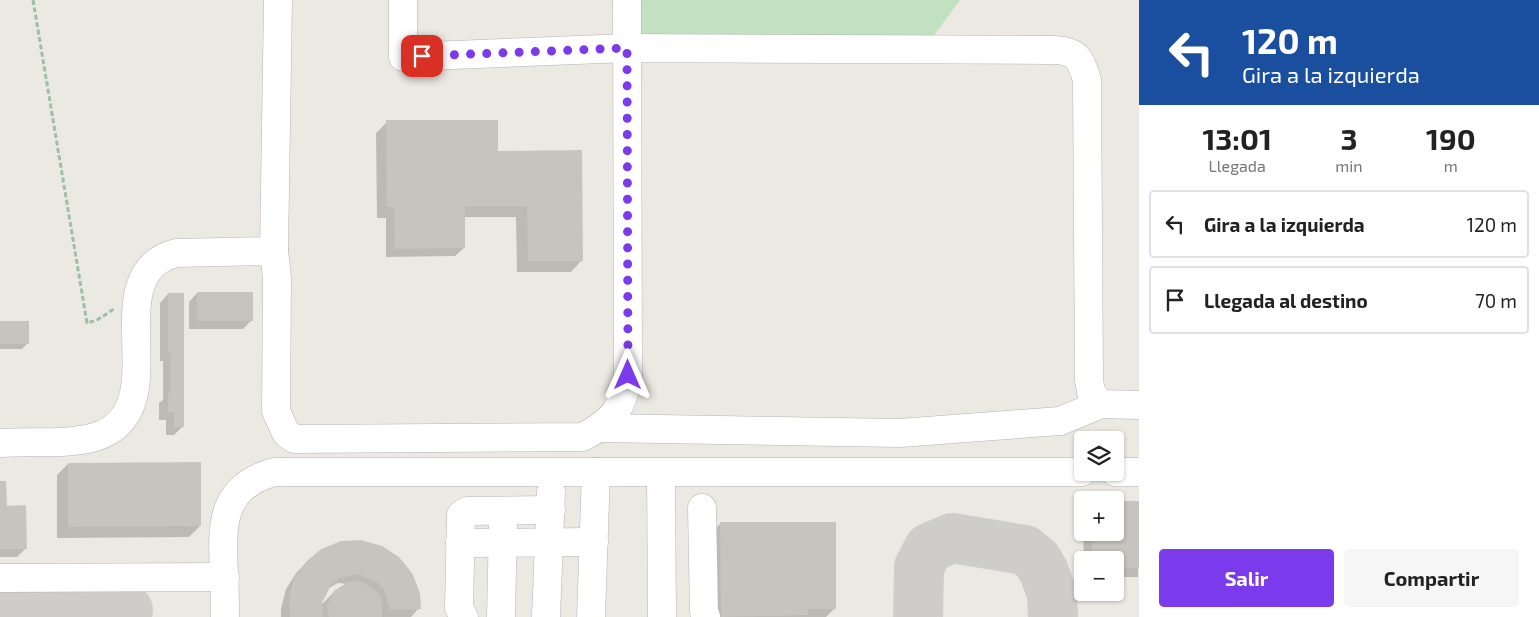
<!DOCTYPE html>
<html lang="es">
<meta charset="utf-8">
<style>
:root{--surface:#fff;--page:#f6f6f6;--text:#222;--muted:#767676;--line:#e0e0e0;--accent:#7c3aed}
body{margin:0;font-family:"Exo 2",sans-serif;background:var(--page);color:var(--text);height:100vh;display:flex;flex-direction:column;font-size:19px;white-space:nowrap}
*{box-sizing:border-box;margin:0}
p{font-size:16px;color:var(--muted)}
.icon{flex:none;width:28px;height:28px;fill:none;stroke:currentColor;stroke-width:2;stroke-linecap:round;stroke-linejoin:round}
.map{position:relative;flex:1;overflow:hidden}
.details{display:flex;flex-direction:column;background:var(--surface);width:400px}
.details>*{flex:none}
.hud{background:#1a4fa0;color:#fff;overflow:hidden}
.tools{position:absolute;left:1074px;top:431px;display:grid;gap:10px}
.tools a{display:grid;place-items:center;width:50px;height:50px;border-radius:5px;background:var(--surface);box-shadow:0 1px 4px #0004;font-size:25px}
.pin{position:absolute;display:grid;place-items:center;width:42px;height:42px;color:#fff;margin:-21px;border-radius:10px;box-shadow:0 2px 8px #0006}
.me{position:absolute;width:55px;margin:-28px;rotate:0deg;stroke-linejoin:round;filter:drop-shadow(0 0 4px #0008)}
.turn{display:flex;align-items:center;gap:18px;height:105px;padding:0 20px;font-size:22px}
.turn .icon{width:65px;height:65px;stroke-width:2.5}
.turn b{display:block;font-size:35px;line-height:42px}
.eta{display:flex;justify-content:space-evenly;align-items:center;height:85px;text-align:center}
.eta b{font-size:30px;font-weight:700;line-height:35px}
.cta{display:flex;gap:10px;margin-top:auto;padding:10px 20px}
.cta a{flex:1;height:58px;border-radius:5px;background:var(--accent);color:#fff;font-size:20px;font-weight:700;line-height:58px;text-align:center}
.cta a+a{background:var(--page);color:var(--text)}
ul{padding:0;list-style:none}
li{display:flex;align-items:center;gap:15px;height:68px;margin:0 10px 8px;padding:0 10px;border:2px solid var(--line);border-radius:5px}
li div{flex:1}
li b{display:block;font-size:19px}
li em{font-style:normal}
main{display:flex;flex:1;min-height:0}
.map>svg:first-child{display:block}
.green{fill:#c1e1c1}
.shadow{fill:#0003;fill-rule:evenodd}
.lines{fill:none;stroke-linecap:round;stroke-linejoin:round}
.taxiway{stroke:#cecdca;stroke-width:50}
.building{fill:#c7c4bf}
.minor-casing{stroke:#b2b4b8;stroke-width:29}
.path{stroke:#9ac1a5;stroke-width:3;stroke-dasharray:5 2.5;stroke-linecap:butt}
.minor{stroke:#fff;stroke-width:28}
.route{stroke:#7c3aed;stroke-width:9;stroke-dasharray:0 16.2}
</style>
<main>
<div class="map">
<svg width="1139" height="617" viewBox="0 0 1139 617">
<rect width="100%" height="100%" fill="#ece9e2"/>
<polygon class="green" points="636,0 960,0 932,38 637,37"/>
<g class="shadow">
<polygon points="387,122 496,152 582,260 571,272 517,272 516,217 463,217 464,248 455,256 386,257 386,218 377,218 376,133"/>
<polygon points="197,293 252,320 243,329 189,329 189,302"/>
<polygon points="168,294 183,426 174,435 166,435 166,420 159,420 159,403 163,400 163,361 160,361 160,303"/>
<polygon points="0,322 28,343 22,349 0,349"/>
<polygon points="68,464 200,526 189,537 57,538 57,475"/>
<polygon points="0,482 6,507 26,548 17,557 0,557"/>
<polygon points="1115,502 1139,502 1138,577 1115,577 1115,560 1084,560 1083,532 1115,532"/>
<polygon points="721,523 835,608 826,617 710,617 709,535"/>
<path d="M341,543L419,608L411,617H281V609L286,589L297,572L306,563ZM338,583L347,584L334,592L319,607L327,589Z"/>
</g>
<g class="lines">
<g class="taxiway">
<polyline points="0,610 128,610"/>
<polyline points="918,617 919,567 929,548 952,538 1025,550 1038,561 1044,572 1052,594 1053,617"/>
</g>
</g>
<g class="building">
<polygon points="386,120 498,120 498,151 582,150 583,261 528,261 527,206 465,206 465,248 395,249 394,207 387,207"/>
<rect x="197" y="292" width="56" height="29"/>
<polygon points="168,293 184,293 184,427 174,427 174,412 168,412 168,393 171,393 171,353 168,353"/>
<rect x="0" y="321" width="29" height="23"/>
<polygon points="201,462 201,526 68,527 68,463"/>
<polygon points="0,481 6,481 7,506 26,505 27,549 0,549"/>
<polygon points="1115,501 1139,501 1139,568 1115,569 1115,560 1092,560 1092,532 1115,532"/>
<polygon points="720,522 836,522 836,609 808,609 808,615 721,617"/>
<polygon points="361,540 382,546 399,557 412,573 420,593 421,609 390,610 384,589 377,582 358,574 339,578 331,585 322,603 323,617 290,617 289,599 294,579 306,562 321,549 341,541"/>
<polygon points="356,581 365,583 379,594 382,603 382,617 329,617 327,606 334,591 348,582"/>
</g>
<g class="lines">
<g class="minor-casing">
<g id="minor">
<path d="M278,0L274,251L277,278L276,411L286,433L294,439L583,437C613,421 623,409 628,375L627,0"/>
<path d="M403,0V57L627,48L1054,50C1077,51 1080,58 1087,80L1089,380L1091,392L1101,404L1139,405"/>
<polyline points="599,428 900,433 1060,421 1101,404"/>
<path d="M0,443C29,441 68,445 95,437C181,411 92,275 176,253L274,251"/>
<polyline points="1115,472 1139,472"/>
<polyline points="661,473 662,617"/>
<polyline points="702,508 704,611 706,617"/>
<polyline points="460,543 594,542"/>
<polyline points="0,578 225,577"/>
<path d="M225,617C225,603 225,588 224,574C222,526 219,488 274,472H1082"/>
<polyline points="464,617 459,608 461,515 467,511 551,510"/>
<polyline points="501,617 503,525"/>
<polyline points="546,617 551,492"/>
<polyline points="591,617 596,472"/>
</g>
</g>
<polyline class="path" points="33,0 87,323 97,320 114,309"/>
<use href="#minor" class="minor"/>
</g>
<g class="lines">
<polyline class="route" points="422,56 627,48 628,375"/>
</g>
</svg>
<div class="tools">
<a><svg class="icon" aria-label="layers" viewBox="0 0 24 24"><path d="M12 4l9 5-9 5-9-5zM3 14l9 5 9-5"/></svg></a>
<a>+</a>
<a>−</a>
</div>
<div class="pin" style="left:422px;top:56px;background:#d93025"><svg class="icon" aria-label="arrive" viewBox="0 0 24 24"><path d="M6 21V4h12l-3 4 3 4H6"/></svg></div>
<svg class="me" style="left:628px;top:375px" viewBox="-20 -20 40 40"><path d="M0-17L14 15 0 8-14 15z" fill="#7c3aed" stroke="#fff" stroke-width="4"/></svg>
</div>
<section class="details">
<div class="hud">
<div class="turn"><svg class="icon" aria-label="left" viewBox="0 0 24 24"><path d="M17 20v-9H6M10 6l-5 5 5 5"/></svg><div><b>120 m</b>Gira a la izquierda</div></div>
</div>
<div class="eta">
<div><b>13:01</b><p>Llegada</p></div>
<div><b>3</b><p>min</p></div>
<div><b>190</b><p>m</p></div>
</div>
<ul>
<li><svg class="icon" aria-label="left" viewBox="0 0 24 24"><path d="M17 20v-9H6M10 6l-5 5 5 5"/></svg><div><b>Gira a la izquierda</b></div><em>120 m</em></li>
<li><svg class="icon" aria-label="arrive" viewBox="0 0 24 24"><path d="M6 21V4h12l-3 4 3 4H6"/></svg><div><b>Llegada al destino</b></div><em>70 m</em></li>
</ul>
<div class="cta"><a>Salir</a><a>Compartir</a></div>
</section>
</main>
